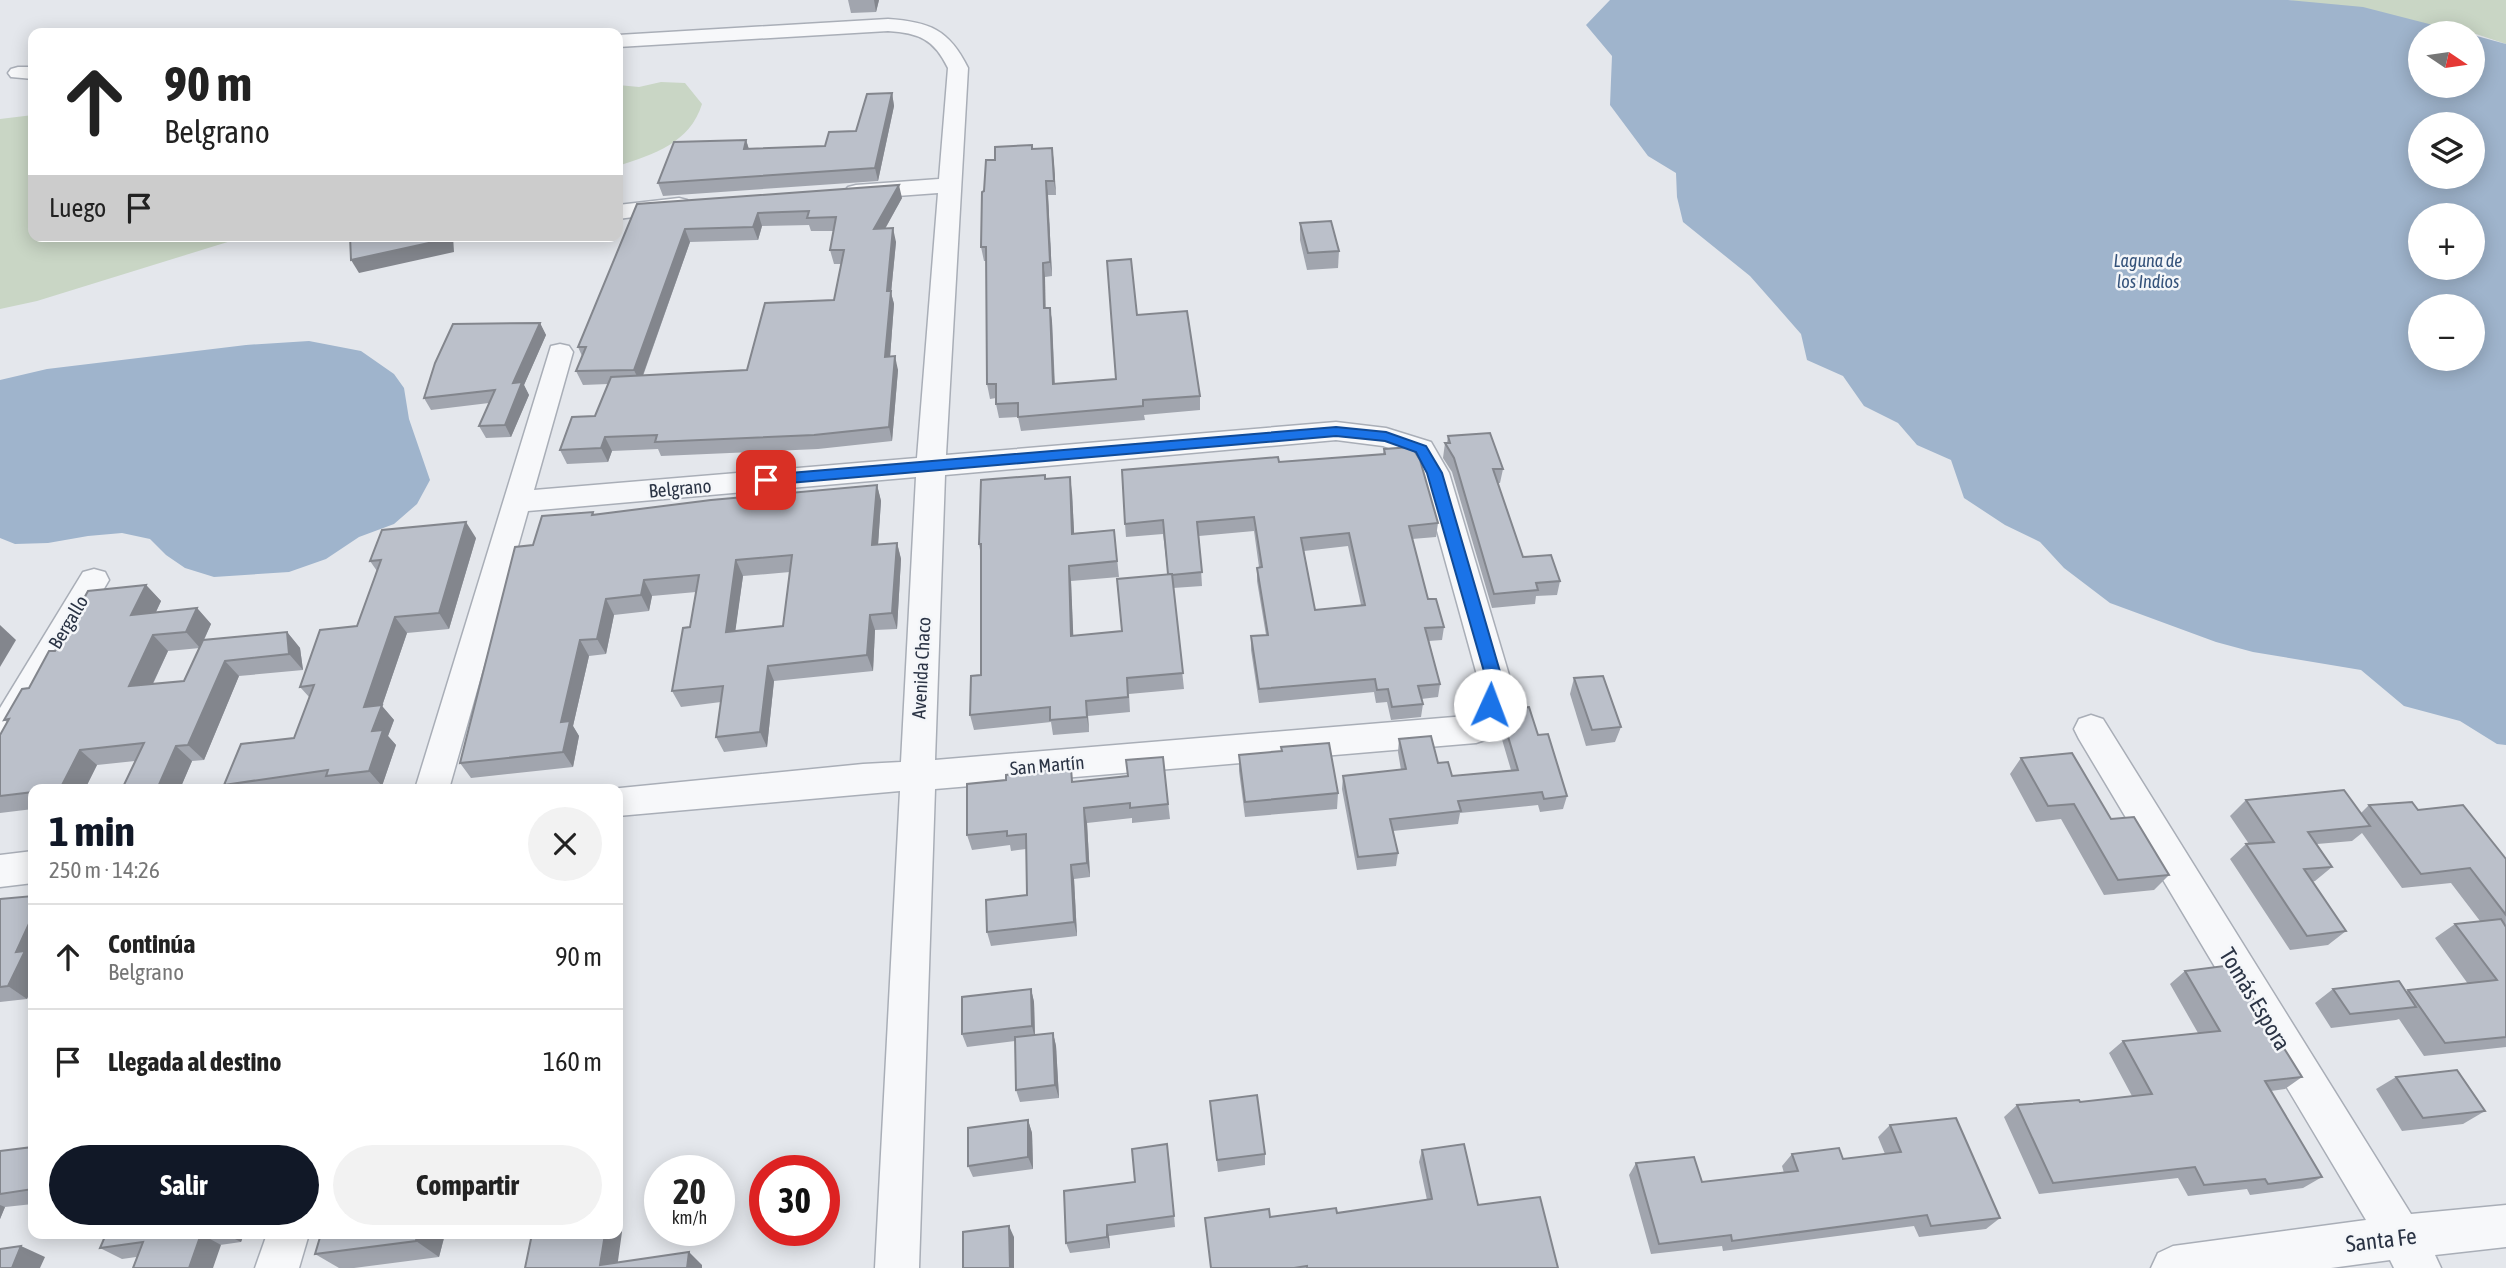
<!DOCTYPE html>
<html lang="es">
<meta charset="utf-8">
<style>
:root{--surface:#fff;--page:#f2f2f2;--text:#222;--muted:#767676;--line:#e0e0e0;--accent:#111827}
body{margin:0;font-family:"Asap Condensed",sans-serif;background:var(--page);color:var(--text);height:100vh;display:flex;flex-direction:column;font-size:26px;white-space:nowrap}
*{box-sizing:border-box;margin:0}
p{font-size:23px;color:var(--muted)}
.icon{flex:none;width:38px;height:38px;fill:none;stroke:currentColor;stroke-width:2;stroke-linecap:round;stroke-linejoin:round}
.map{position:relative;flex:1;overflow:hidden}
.details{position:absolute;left:28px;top:784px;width:595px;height:455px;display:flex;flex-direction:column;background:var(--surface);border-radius:14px;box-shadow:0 4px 18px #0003}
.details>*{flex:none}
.top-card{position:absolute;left:28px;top:28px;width:595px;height:214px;border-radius:14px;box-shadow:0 4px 18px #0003;background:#fff;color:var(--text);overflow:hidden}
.needle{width:46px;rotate:103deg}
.controls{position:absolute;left:2408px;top:21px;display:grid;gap:14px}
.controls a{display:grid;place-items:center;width:77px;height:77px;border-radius:50%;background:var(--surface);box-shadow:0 4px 18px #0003;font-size:35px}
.speed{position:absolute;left:644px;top:1155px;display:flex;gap:14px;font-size:35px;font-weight:700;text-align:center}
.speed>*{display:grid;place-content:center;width:91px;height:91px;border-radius:50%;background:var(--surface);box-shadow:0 4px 18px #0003;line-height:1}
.speed small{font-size:18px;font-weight:400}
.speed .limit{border:10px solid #d22;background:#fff;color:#111}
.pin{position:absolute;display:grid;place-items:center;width:60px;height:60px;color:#fff;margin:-30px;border-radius:14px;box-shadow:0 4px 10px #0006}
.me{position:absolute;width:77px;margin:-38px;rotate:2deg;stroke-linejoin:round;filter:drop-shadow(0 0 5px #0008)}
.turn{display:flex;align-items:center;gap:24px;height:147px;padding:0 21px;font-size:32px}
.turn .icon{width:91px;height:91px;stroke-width:2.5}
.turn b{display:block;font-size:49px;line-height:60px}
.then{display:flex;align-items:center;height:66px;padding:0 21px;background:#0003;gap:14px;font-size:26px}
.round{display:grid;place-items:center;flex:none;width:74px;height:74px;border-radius:37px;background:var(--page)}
.headline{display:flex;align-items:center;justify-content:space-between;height:119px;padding:0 21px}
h1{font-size:42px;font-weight:700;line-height:52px;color:var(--accent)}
.action{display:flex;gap:14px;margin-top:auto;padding:14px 21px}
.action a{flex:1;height:80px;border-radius:42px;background:var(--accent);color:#fff;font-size:28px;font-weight:700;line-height:80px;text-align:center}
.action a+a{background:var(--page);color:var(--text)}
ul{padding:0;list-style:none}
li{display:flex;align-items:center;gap:21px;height:105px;padding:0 21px;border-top:2px solid var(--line)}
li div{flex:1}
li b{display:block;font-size:26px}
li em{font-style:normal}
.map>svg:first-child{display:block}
.green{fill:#c9d6c5}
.water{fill:#9fb4cc;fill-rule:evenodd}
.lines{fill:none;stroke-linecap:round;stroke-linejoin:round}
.minor-casing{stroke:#a9aeb7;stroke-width:3}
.minor{fill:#f7f8fa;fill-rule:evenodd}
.wall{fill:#a1a5ae;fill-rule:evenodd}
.shaded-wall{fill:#83868d}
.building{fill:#bbc0ca;stroke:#83868d;stroke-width:2;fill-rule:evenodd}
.route{fill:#1a73e8;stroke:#114b97;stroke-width:2}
.labels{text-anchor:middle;stroke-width:5;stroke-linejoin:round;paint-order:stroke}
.far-water-label{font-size:18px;font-style:italic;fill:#34527a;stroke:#f4f6f9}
.street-label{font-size:19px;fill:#2b3445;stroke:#f4f6f9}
.near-street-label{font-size:23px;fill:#2b3445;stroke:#f4f6f9}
</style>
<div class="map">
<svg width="2506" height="1268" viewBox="0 0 2506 1268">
<rect width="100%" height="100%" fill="#e4e7ec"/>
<g class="green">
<polygon points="2288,0 2506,0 2506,44 2473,33"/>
<path d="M661,82L685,83L702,104C690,143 654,154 618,166V85L639,87Z"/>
<polygon points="33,115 33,236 247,236 37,301 0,309 0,119"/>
</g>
<g class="water">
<path d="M1610,0H2288L2363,7L2464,33H2420V86H2473V35L2506,44V745L2497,744L2460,721L2404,706L2361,670L2253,652L2216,642L2110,603L2064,568L2040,542L2005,525L1964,498L1951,460L1917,445L1898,423L1864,406L1843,376L1807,360L1801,334L1750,276L1683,222L1677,197L1676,173L1648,156L1610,105L1612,56L1586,25ZM2420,124H2473V177H2420ZM2420,215H2473V268H2420ZM2420,306H2473V359H2420Z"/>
<polygon points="309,341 361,351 394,374 404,388 409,419 430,480 417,504 394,524 359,537 326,559 289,572 214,577 185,568 166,555 150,539 122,533 88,536 48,543 15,544 0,538 0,380 47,369 246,345"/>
</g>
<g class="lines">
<g class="minor-casing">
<g id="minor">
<path d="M888,19C929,22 949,29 968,68L946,455L1336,422L1386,428L1431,442L1449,473L1509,675L1506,705L1488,739L1476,743L935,789L919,1268H875L900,791L618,816V789H610L863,764L901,762L916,477L528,511L449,789H415L551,346L560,344L569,346L573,352L534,490L917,458L938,193L856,199L848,197L844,192L848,187L856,185L939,179L948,68C934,39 919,33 888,31L618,47V35ZM1336,440L1383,446L1411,456L1421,473L1477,675L1474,704L1466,716L935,760L945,475Z"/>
<polygon points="18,67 33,67 33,79 11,77 8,73 11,69"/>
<polygon points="679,198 687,200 691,205 687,210 618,219 618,205"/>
<polygon points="94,569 105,572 109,580 12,747 0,751 0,708 83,572"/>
<polygon points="2091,715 2103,719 2411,1214 2506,1205 2506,1247 2435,1255 2441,1268 2394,1268 2390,1260 2331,1268 2151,1268 2158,1253 2173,1246 2366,1220 2079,739 2074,729 2079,719"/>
<polygon points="33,851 33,883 0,887 0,855"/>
<polygon points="267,1234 309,1234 299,1268 255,1268"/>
</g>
</g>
<use href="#minor" class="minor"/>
</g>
<g class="wall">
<polygon points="848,0 879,0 876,12 851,13"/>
<polygon points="892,93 894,106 878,181 663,196 658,183 746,140 749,149 825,146 856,131"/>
<polygon points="1052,148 1056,195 1048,195 1052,276 1045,277 1045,308 1050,308 1052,322 1055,384 1116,379 1137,315 1200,396 1200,410 1144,415 1145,420 1021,431 1018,417 999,418 996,404 996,398 990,399 987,384 987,261 984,261 981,247 984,191 995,160 1032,149"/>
<path d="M902,198L885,229L896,242L891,293L894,304L890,357L898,370L892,441L818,449L661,456L658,449L612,451L608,462L567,464L560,450L595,416L608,384L583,385L576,371L582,356L578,347L637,204ZM809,225L811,231H834L830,250L834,264H841L834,300L747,370L643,376L690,242L758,240L762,226Z"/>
<polygon points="1300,223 1339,251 1338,268 1307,270 1300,240"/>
<polygon points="540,323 546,335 524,385 529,395 511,437 486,438 479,426 489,403 431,410 424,398"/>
<polygon points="1448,436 1503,469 1500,483 1498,483 1523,557 1560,581 1557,595 1536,596 1535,604 1492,608 1452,472 1443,458 1445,443 1447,443"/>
<path d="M1384,449L1438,523L1436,537L1412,539L1428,599L1444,627L1442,640L1429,641L1440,684L1438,697L1421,699L1423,704L1421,717L1391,720L1387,702L1376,703L1374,692L1259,703L1251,650V636L1266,635L1257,581V568L1259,567L1254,531L1199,536L1202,586L1173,588L1184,689L1129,694L1130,712L1088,716L1089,732L1053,735L1051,722L974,730L970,715L981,675V556L979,544L1045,479L1072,493L1074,533L1114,530L1119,577L1071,581L1073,636L1122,631L1168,574L1163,534L1126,537L1125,524L1279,462L1383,454ZM1348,546L1361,605L1315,610L1304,551Z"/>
<path d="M877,485L881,501L878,544L897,543L901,559L897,629L875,630L873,671L774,681L767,747L724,752L716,737L721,702L681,707L672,691L690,627L696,592L652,596L649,611L614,615L606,654L589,656L573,726L579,736L573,767L471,778L460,763L533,545L593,512L594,515ZM790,572L783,626L735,631L743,576Z"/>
<polygon points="476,538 449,629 407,633 382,706 394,720 388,736 396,745 382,786 352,789 339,789 336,786 311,789 229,789 224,785 294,738 310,698 300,687 357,626 377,571 370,561"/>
<path d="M146,585L161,601L156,612L197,608L211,624L204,640L287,632L300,648L303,670L239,676L204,760L192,761L180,789H122L135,761L97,765L85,789H33V809L0,813V735L7,722L4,720L29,688L55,651ZM200,648L184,681L153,684L168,651Z"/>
<polygon points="1574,678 1621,727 1615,742 1586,746 1570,694"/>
<polygon points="1501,713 1538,735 1567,796 1563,809 1540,812 1538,805 1460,813 1458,824 1393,831 1398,853 1396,866 1357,870 1342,789 1343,776 1401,770 1398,752 1399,739 1438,763 1452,776 1511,770 1498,726"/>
<polygon points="1281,747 1338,793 1337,809 1245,817 1239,771 1239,755 1281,751"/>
<polygon points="1163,757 1170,819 1132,823 1132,818 1087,823 1090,877 1074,879 1077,936 991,946 987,932 1027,895 1026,849 1011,851 1010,845 972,850 967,835 1006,780 1074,782 1128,776"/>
<polygon points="2021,758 2111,819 2169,875 2154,890 2104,895 2061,819 2036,822 2010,774"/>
<polygon points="2246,800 2361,813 2369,805 2418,810 2506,859 2506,1047 2424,1056 2399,1019 2396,1020 2331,1028 2315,1003 2333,989 2406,992 2408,990 2468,984 2435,938 2455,924 2480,921 2451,883 2402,888 2362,833 2352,841 2317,844 2332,867 2315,881 2312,882 2346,931 2328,945 2290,950 2230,859 2246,844 2249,844 2230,816"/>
<polygon points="33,896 33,986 27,999 0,1002 0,899"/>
<polygon points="2185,971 2302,1077 2285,1089 2271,1091 2322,1177 2303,1188 2250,1195 2247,1189 2188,1196 2178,1178 2039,1194 2004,1117 2017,1105 2080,1102 2132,1096 2109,1053 2123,1041 2198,1033 2170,984"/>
<polygon points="1031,989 1034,1002 1035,1035 1053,1033 1056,1046 1059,1098 1020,1102 1016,1090 1015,1041 967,1047 962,1034"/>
<polygon points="2396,1077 2485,1111 2463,1124 2402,1131 2376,1089"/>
<polygon points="1210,1101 1265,1154 1265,1165 1218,1172"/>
<polygon points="1028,1120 1032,1133 1033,1169 973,1177 968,1166"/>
<polygon points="1890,1125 2000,1218 1986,1229 1919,1237 1914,1226 1723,1251 1722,1246 1651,1254 1629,1175 1636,1163 1702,1182 1784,1173 1782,1166 1792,1154 1843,1159 1885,1154 1878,1137"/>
<polygon points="33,1147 33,1204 5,1207 0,1219 0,1151"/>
<polygon points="1422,1150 1478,1205 1558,1268 1210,1268 1270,1217 1337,1213 1427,1200 1419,1162"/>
<polygon points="1169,1156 1175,1227 1109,1236 1110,1248 1070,1253 1066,1243 1135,1182"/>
<polygon points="106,1234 244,1234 241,1242 122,1259 100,1248"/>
<polygon points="321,1234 445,1234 439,1257 354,1268 339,1268 315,1254"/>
</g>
<g class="shaded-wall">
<polygon points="874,0 879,0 876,12"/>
<polygon points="892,93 894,106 878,181 875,168"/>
<polygon points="746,140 750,153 744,149"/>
<polygon points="1052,148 1054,162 1056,195 1054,181"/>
<polygon points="1046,181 1048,195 1052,276 1050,262"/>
<polygon points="899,185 902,198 877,243 874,229"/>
<polygon points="758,213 762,226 758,240 753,227"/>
<polygon points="893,228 896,242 891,293 894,304 889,371 885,357 887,291"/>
<polygon points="685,229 690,242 640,383 634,370"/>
<polygon points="447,236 453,236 454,252 359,273 351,260"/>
<polygon points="1043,263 1045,277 1046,322 1044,308"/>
<polygon points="1050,308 1052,322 1055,398 1053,384"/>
<polygon points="540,323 546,335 524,385 529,395 511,437 505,425 513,383"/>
<polygon points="895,356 898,370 892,441 889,427"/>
<polygon points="605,437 612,451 608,462 601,448"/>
<polygon points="1070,477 1072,493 1075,549 1072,534"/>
<polygon points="877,485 881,501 877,561 872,545"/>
<polygon points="466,522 476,538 449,629 439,613"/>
<polygon points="897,543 901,559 897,629 892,613"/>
<polygon points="736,560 743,576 733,648 726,632"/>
<polygon points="1069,566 1071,581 1074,652 1071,636"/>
<polygon points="644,580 652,596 649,611 641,595"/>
<polygon points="146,585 161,601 147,631 131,615"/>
<polygon points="606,599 614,615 606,654 597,639"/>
<polygon points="197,608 211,624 200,648 186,632"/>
<polygon points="870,615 875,630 873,671 867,655"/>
<polygon points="395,617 407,633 382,706 394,720 388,736 396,745 382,786 369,771 372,731 364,707"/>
<polygon points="0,625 16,640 0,667"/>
<polygon points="287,632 300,648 303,670 289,654"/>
<polygon points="153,635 168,651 144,702 129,686"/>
<polygon points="580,640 589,656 573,726 579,736 573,767 563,752 561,722"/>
<polygon points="225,661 239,676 204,760 188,745"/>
<polygon points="768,666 774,681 767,747 760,732"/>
<polygon points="1086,701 1088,716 1089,732 1087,717"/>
<polygon points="176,746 192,761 180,789 160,789 158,787"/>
<polygon points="80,750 97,765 85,789 60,789"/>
<polygon points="1084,808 1087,823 1090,877 1087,863"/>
<polygon points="1071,865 1074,879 1077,936 1074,922"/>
<polygon points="33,915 33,986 27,999 8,986 16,952"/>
<polygon points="1031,989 1034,1002 1035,1039 1032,1026"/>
<polygon points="1053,1033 1056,1046 1059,1098 1055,1085"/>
<polygon points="1028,1120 1032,1133 1033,1169 1028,1157"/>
<polygon points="0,1205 5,1207 0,1219"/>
<polygon points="1107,1225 1109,1236 1110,1248 1107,1237"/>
<polygon points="1009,1226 1014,1237 1014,1268 1010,1268"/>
<polygon points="618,1228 622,1232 617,1268 600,1265 605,1234 618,1234"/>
<polygon points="201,1234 221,1245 213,1268 189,1268"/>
<polygon points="225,1234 244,1234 241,1242"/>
<polygon points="417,1234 445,1234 439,1257 416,1241"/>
<polygon points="21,1246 45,1257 40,1268 12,1268"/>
<polygon points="689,1252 702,1265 702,1268 687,1268"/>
</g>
<g class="building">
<polygon points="892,93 875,168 658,183 674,142 746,140 744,149 825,146 829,132 856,131 867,94"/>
<polygon points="1032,145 1032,149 1052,148 1054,181 1046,181 1050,262 1043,263 1044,308 1050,308 1053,384 1116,379 1107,261 1131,259 1137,315 1187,311 1200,396 1143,400 1143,406 1018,417 1018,403 996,404 996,384 987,384 986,247 981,247 982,192 984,191 986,160 995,160 995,147"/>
<polygon points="899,185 874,229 893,228 887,291 891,291 885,357 895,356 889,427 814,435 655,442 657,435 605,437 601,448 560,450 572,417 595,416 611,377 747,370 765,303 834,300 844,250 830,250 836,217 807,218 809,211 758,213 753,227 685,229 634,370 576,371 586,347 578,347 637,204"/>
<polygon points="1331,221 1339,251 1308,253 1300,223"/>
<polygon points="350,236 447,236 447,239 351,260"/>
<polygon points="540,323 513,383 522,382 505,425 479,426 495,390 424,398 435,363 453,324"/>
<polygon points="1490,433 1503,469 1493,469 1523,557 1551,555 1560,581 1536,583 1538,590 1494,594 1454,458 1445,443 1450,443 1448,436"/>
<path d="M1412,447L1420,460L1438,523L1409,526L1428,599H1436L1444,627L1425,628L1440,684L1418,686L1423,704L1392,707L1388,689L1377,690L1375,679L1259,689L1251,636L1268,635L1257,568L1262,567L1254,517L1197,522L1202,572L1172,575V574H1168L1163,520L1125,524L1122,470L1278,457L1279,462L1385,454L1384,449ZM1349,533L1365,605L1315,610L1301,538Z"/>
<polygon points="1045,475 1045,479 1070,477 1072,534 1114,530 1117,561 1069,566 1071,636 1122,631 1117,579 1172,574 1183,673 1127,678 1128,697 1086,701 1087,717 1050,720 1050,707 970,715 971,676 981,675 981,544 979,544 981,480"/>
<path d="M877,485L872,545L897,543L892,613L870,615L867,655L768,666L760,732L716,737L723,686L672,691L683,628L690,627L699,575L644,580L641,595L606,599L597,639L580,640L561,722L570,721L563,752L460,763L515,547L533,545L542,516L593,512L592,515L711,500ZM792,555L783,626L726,632L736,560Z"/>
<polygon points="466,522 439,613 395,617 364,707 382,705 372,731 383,730 369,771 326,776 328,770 224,785 241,744 294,738 314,685 300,687 320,630 357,626 381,560 370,561 382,530"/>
<polygon points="146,585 131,615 197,608 186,632 153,635 129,686 184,681 203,640 287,632 289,654 225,661 188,745 176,746 158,787 140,789 122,789 144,743 80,750 60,789 33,789 33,792 0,796 0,735 9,719 4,720 22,689 29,688 49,651 55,651 88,591"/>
<polygon points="1603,676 1621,727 1592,730 1574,678"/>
<polygon points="1529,707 1538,735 1548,734 1567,796 1544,799 1542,792 1458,801 1461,811 1390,819 1398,853 1358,857 1343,776 1406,769 1399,739 1431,736 1438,763 1448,762 1452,776 1518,770 1501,713 1502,710"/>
<polygon points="1329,743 1338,793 1245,802 1239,755 1282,751 1281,747"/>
<polygon points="2072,753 2111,819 2134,817 2169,875 2118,880 2074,804 2048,806 2021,758"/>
<polygon points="1163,757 1168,804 1130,808 1130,803 1084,808 1087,863 1071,865 1074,922 987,932 986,900 1027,895 1026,834 1007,836 1007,831 967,835 967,784 1006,780 1006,775 1071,767 1072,782 1128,776 1126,760"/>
<polygon points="2344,790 2370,826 2308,832 2332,867 2304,869 2346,931 2307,936 2246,844 2274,842 2246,800"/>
<polygon points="2412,802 2418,810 2463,805 2506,859 2506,915 2470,868 2421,874 2369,805"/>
<polygon points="33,896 33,915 16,952 25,951 8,986 0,987 0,899"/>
<polygon points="2501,919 2506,927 2506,1037 2445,1043 2408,990 2497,980 2455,924"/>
<polygon points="2232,965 2302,1077 2265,1081 2322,1177 2268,1184 2265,1179 2204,1185 2195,1167 2053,1183 2017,1105 2079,1100 2080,1102 2152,1094 2123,1041 2220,1031 2185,971"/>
<polygon points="2399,981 2416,1007 2350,1014 2333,989"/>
<polygon points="1031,989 1032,1026 962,1034 962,997"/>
<polygon points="1053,1033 1055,1085 1016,1090 1015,1037"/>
<polygon points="2457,1070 2485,1111 2423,1118 2396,1077"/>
<polygon points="1257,1095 1265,1154 1217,1160 1210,1101"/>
<polygon points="1956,1118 2000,1218 1931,1226 1927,1215 1732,1241 1731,1235 1659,1244 1636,1163 1694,1157 1702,1182 1798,1171 1792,1154 1839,1148 1843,1159 1901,1152 1890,1125"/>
<polygon points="1028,1120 1028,1157 968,1166 968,1128"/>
<polygon points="1167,1144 1174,1216 1107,1225 1107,1237 1066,1243 1064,1191 1135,1182 1132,1149"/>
<polygon points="1464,1144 1478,1205 1540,1197 1558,1268 1307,1268 1307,1266 1294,1268 1211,1268 1205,1218 1269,1209 1270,1217 1336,1208 1337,1213 1432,1199 1422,1150"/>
<polygon points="33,1147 33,1189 0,1194 0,1151"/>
<polygon points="1009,1226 1010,1268 963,1268 963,1232"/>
<polygon points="106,1234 205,1234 201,1234 189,1268 133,1268 143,1242 100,1248"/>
<polygon points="321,1234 417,1234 416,1241 315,1254"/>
<polygon points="532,1234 605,1234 600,1265 689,1252 687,1268 525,1268"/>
<polygon points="21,1246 12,1268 0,1268 0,1249"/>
</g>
<polygon class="route" points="1336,427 1386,432 1426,446 1442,473 1501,675 1496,710 1485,710 1482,705 1485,675 1427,473 1416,452 1385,441 1336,436 766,485 758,480 766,475"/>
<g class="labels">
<g class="far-water-label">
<text x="2148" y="267">Laguna de<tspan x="2148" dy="21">los Indios</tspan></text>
</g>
<g class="street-label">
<text transform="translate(680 488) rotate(-5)" y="7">Belgrano</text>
<text transform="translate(68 622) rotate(-59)" y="7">Bergallo</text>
<text transform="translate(921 668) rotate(-87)" y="7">Avenida Chaco</text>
<text transform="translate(1047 765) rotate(-5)" y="7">San Martín</text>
</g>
<g class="near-street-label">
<text transform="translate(2255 999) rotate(59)" y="8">Tomás Espora</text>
<text transform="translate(2381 1240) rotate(-7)" y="8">Santa Fe</text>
</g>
</g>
</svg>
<div class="controls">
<a><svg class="needle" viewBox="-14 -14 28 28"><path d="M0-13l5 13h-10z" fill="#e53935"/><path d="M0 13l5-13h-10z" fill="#767676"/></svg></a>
<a><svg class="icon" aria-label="layers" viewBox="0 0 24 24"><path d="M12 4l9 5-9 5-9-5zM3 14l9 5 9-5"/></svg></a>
<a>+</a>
<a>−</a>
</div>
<div class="speed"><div>20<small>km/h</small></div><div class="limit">30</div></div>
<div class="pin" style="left:766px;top:480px;background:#d93025"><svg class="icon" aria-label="arrive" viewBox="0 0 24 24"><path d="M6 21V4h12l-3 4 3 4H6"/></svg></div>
<svg class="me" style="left:1490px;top:705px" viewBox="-20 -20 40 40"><circle r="19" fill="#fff"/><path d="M0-13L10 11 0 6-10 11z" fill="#1a73e8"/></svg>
<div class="top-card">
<div class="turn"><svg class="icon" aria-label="ahead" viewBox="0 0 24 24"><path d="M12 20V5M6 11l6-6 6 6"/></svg><div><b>90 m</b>Belgrano</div></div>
<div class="then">Luego<svg class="icon" aria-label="arrive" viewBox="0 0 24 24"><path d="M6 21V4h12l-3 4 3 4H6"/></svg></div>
</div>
<section class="details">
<div class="headline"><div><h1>1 min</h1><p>250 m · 14:26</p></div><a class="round"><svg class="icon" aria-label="close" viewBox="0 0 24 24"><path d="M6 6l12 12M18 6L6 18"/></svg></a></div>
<ul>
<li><svg class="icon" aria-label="ahead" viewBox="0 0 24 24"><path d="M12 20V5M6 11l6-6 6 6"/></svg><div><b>Continúa</b><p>Belgrano</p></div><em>90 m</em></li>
<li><svg class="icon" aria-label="arrive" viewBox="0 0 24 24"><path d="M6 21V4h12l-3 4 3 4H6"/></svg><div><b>Llegada al destino</b></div><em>160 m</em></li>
</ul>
<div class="action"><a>Salir</a><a>Compartir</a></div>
</section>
</div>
